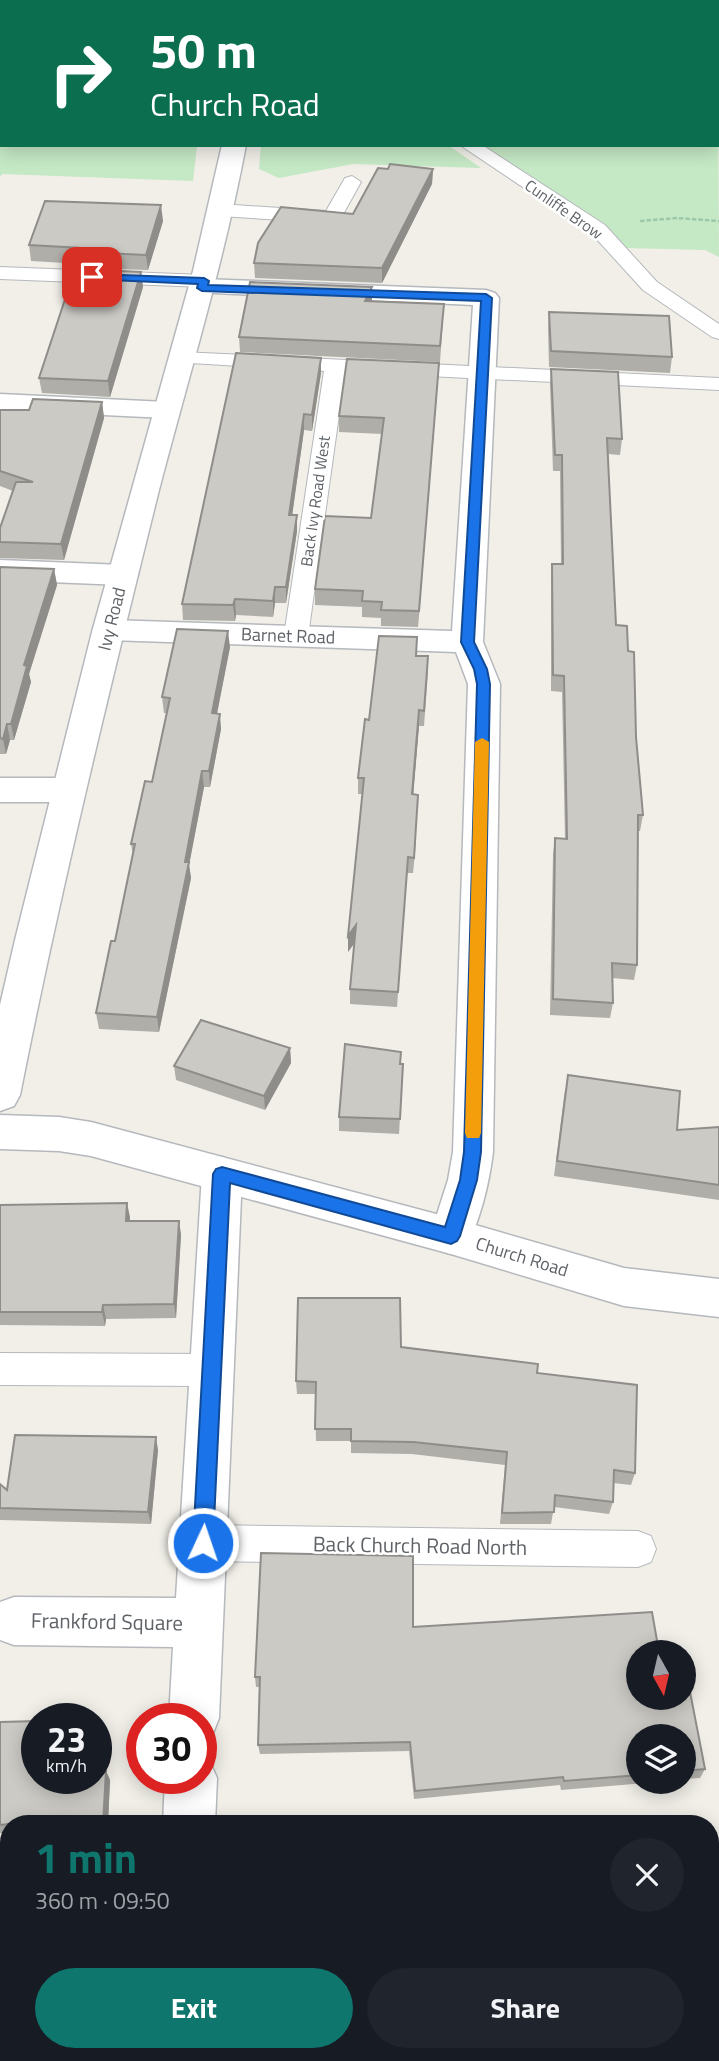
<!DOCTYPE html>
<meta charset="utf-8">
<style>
:root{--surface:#171b24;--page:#20242c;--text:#f1f3f6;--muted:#9ea1a6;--accent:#0f766e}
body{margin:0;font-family:"Titillium Web",sans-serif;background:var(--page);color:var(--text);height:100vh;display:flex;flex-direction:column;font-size:26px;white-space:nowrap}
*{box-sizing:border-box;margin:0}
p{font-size:23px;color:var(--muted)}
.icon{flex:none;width:38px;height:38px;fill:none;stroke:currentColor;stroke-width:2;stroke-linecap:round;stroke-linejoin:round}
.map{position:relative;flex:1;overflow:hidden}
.sheet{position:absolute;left:0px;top:1815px;width:719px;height:247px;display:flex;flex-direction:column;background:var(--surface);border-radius:28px 28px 0 0;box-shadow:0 4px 18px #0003}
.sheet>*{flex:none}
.banner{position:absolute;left:0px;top:0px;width:719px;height:147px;box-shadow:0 4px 18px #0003;background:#0b6e4f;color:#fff;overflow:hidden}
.needle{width:46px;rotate:172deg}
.fabs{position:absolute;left:626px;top:1640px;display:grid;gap:14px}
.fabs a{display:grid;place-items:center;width:70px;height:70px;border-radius:50%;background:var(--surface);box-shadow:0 4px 18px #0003;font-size:35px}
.speed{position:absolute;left:21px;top:1703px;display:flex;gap:14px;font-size:35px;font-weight:700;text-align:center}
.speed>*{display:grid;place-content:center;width:91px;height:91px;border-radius:50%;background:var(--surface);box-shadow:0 4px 18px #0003;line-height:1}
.speed small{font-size:18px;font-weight:400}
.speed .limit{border:10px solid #d22;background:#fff;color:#111}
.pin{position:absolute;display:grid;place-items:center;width:60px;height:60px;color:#fff;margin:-30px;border-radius:14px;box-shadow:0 4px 10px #0006}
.me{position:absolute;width:77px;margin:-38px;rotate:3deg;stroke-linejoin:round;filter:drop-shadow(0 0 5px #0008)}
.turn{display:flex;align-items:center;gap:24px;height:147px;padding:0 35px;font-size:32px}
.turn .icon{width:91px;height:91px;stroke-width:2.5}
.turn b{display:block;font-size:49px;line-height:60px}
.round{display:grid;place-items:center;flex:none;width:74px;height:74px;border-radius:37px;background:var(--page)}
.overview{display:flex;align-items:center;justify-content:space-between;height:119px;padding:0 35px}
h1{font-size:42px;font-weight:700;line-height:52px;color:var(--accent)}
.action{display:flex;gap:14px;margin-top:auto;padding:14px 35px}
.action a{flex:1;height:80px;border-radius:42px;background:var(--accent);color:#fff;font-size:28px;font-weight:700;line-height:80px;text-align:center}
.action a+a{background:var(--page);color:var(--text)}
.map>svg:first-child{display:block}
.green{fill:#c5e8c5}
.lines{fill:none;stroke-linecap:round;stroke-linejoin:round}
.stream{fill:#aadaff;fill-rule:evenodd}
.service-casing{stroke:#b5b8bc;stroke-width:2}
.minor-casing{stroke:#b5b8bc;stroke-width:3}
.tertiary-casing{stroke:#b5b8bc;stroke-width:3}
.path{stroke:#9cc7a9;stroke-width:2.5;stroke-dasharray:4.5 2;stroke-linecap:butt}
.service{fill:#fff;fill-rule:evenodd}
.minor{fill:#fff;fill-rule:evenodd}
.tertiary{fill:#fff;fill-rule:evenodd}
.wall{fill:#afaea9}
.shaded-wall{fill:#8f8d8a}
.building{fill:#cccac5;stroke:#8f8d8a;stroke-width:2}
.route{fill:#1a73e8;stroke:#114b97;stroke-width:2}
.slow{fill:#f59e0b}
.labels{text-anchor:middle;stroke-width:5;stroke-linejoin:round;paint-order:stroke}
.far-street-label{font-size:16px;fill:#5f6368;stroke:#fff}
.street-label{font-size:18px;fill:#5f6368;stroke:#fff}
.near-street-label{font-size:21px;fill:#5f6368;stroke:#fff}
</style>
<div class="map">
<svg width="719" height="2061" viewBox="0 0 719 2061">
<rect width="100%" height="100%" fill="#f1efe8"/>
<g class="green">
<polygon points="0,0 44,2 2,2 2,145 197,145 193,181 2,174 0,177"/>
<polygon points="718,86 719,257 705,250 625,248 612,231 478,145 718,145"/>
<polygon points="261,145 448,145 481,168 353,164 279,178 259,169"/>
</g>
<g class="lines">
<rect class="stream" x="718" y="133" width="1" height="6"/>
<g class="service-casing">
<g id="service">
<polygon points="460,145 482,145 605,225 657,282 719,324 719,339 712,337 643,290 591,233"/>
<polygon points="352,176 361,182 341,218 330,223 220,216 211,210 220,204 326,211 345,178"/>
<polygon points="0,267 204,275 211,277 214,281 211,285 204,287 0,279"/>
<polygon points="181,352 719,378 719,390 345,372 308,636 305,642 296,644 287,642 284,636 324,371 174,362 171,358 174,354"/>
<polygon points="0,1353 212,1354 224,1359 229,1370 224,1381 212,1386 0,1385"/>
<polygon points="203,1525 638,1531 651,1536 656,1549 651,1562 638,1567 203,1561 190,1556 185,1543 190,1530"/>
</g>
</g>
<g class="minor-casing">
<g id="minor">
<path d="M202,279L486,290L495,293L499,298L483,642L500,684L493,1152C489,1185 480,1219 466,1249L451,1254L436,1249L430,1236L448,1180L453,1152L468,684L456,652L109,640L98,637L93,630L98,623L109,620L452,631L473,305L193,292L189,287L193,282Z"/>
<polygon points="0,394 166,402 176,404 180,410 176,416 166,418 0,410"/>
<polygon points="0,560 123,565 134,568 138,575 134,582 123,585 0,580"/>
<polygon points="0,778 69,778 81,781 86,790 81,799 69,802 0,802"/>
<polygon points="222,1157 236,1162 242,1174 219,1718 212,1736 201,1740 201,1718 169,1718 173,1647 14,1645 0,1640 0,1602 14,1597 176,1598 202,1174 208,1162"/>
<polygon points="201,1757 209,1760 217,1778 215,1824 163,1824 165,1778 201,1778"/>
<rect x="710" y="1881" width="9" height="54"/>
<polygon points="160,2053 216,2053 219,2061 163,2061"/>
</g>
</g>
<g class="tertiary-casing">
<g id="tertiary">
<polygon points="180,0 200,0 201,2 181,2"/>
<path d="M222,145H246C224,262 189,375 159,490C109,691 60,892 20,1095L14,1106L0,1111V1005L15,940L92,632L193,271Z"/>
<polygon points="0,1115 59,1117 91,1122 451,1218 624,1268 719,1279 719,1317 624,1306 451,1254 91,1156 59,1151 0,1149"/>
</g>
</g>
<polyline class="path" points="640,221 677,218 719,221"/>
<use href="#service" class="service"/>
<use href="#minor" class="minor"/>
<use href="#tertiary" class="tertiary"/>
</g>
<g class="wall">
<polygon points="525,0 719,0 719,50 718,47 718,2 525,2"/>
<polygon points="388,169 433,169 432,184 382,283 255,278 254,263 353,214"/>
<polygon points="163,221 148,270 83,268 82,264 31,261 29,245"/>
<polygon points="141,272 143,287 110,397 42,393 39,378"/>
<polygon points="372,287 372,301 443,320 440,362 240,352 239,337"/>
<polygon points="549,312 672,357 670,373 549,367 548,328"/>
<polygon points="551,369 622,439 620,455 608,454 616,625 628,651 643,815 640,831 638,831 637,965 634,980 612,978 613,1003 610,1018 550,1015 553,854 555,838 565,839 562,692 551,691 551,580 552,564 561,564 560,471 553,471 550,384"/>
<polygon points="321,373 312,431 304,430 292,515 297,531 286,603 275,603 273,617 236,615 235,621 183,620 182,604"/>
<polygon points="438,379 418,627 381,626 381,618 362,617 362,607 315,605 315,589 371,518 382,434 339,432 339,416"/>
<polygon points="102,402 104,418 64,560 0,558 0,528 13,491 0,486 0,410 29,410"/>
<polygon points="0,567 54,569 57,585 29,674 31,682 14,740 10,740 6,754 0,754"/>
<polygon points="230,647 217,713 221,729 210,787 204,787 189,865 191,878 159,1032 99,1029 96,1013 115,941 133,855 131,844 152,782 167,713 164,713 162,697"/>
<polygon points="417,656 428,656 428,672 424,726 419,726 413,794 416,842 413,873 407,873 397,1007 350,1004 350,989 354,943 348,952 348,936 362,794 358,794 358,778 369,720"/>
<polygon points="290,1048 291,1063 265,1110 176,1080 174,1066"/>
<polygon points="400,1064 403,1064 399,1134 339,1131 339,1117"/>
<polygon points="565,1090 677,1130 719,1127 719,1200 554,1176"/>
<polygon points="0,1205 130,1217 130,1221 179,1221 181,1235 176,1318 106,1319 105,1326 0,1325"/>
<polygon points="401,1347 537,1373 635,1473 631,1485 613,1483 613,1502 609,1514 554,1507 551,1524 500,1524 505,1465 412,1454 351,1453 351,1441 316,1441 315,1394 297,1394 296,1381"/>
<polygon points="158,1450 151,1524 0,1520 0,1484 7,1490"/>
<polygon points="413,1627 639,1652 705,1769 700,1778 684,1779 684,1736 639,1736 639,1782 658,1782 561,1790 560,1785 414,1799 409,1751 260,1754 258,1745 259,1687 256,1687 255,1677"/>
<polygon points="0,1722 37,1778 106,1771 110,1780 108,1824 9,1824 9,1833 0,1833"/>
</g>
<g class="shaded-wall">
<polygon points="433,169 432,184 382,283 382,268"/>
<polygon points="161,205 163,221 148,270 146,255"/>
<polygon points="141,272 143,287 110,397 108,381"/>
<polygon points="372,287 372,303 365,301"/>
<polygon points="321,358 321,373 312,431 312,415"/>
<polygon points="439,363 438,379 418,627 419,611"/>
<polygon points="102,402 104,418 64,560 61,544"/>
<polygon points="304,414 304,430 290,531 289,515"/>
<polygon points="297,515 297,531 286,603 286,587"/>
<polygon points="54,569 57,585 29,674 31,682 14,740 11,724 24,665"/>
<polygon points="275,587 275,603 273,617 273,601"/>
<polygon points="235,599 236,615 235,621 233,605"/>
<polygon points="228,631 230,647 214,729 212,713"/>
<polygon points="419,710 419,726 412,810 412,794"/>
<polygon points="220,714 221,729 210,787 209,771"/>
<polygon points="7,724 10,740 6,754 3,739"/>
<polygon points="202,771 204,787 189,865 191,878 159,1032 157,1017"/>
<polygon points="356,925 356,941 348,952 348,936"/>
<polygon points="290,1048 291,1063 265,1110 264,1096"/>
<polygon points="127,1203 130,1217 128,1235 126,1221"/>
<polygon points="179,1221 181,1235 176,1318 174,1304"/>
<polygon points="103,1305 106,1319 105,1326 102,1312"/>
<polygon points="156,1437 158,1450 151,1524 148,1512"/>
<polygon points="96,1725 98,1730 96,1753"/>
<polygon points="106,1771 110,1780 108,1824 103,1824"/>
<rect x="68" y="2053" width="5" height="8"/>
</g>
<g class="building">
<polygon points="251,0 322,0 323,2 252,2"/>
<polygon points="531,0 719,0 719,31 718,28 718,2 569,2 569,1 532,2"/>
<polygon points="390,164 433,169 382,268 254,263 258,243 281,207 353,214 378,168 388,169"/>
<polygon points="45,201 161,205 146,255 81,252 82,248 29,245"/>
<polygon points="75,269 141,272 108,381 39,378"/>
<polygon points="250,282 372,287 365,301 444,304 440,346 239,337"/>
<polygon points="549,312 669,316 672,357 551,351"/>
<polygon points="236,353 321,358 312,415 304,414 289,515 297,515 286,587 275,587 273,601 235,599 233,605 182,604"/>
<polygon points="347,359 439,363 419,611 381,610 382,602 362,601 363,591 315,589 325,516 371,518 384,418 339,416"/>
<polygon points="551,369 618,372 622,439 607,438 616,625 627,626 628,651 634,652 636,737 643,815 638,815 637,965 612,963 613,1003 553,999 555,838 567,839 564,676 553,675 552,564 563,564 562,455 555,455"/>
<polygon points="33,399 102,402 61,544 0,542 0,528 16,482 33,482 0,471 0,410 29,410"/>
<polygon points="0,567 54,569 24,665 27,666 11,724 7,724 3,739 0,738"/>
<polygon points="177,629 228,631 212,713 220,714 209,771 202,771 185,862 189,862 157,1017 96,1013 111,941 115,941 125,892 135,844 131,844 145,781 152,782 170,698 162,697"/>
<polygon points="379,636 417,637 416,656 428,656 424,711 419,710 412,794 418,795 416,826 414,858 408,857 398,992 350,989 356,925 348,936 364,778 358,778 365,719 369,720"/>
<polygon points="201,1020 290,1048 264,1096 174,1066"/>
<polygon points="345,1044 401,1052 400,1064 403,1064 400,1119 339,1117"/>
<polygon points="568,1075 680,1091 677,1130 719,1127 719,1185 557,1161"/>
<polygon points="127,1203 126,1221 179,1221 174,1304 103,1305 102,1312 0,1312 0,1205"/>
<polygon points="298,1298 400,1298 401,1347 538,1364 537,1373 637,1385 635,1473 614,1470 613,1502 555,1495 554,1512 502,1513 507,1452 413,1442 351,1441 351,1429 315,1429 316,1382 296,1381"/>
<polygon points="15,1435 156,1437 148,1512 0,1508 0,1484 7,1490"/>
<polygon points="261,1553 413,1556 413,1627 652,1612 659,1652 639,1652 639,1698 684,1698 685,1666 705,1769 684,1771 684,1736 639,1736 639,1775 564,1781 563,1777 415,1791 410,1742 258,1745 260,1677 255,1677"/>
<polygon points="37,1721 37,1778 96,1778 96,1770 106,1771 103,1824 9,1824 0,1825 0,1722"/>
<polygon points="9,1932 9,2053 68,2053 68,2061 0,2061 0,1934"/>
<polygon points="710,2031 719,2031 719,2061 324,2061 324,2060 390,2053 710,2053"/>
</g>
<polygon class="route" points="92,274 204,278 209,281 208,285 486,294 492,298 474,642 487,669 490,684 481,1152 477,1180 460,1236 457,1241 451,1244 230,1183 213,1543 210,1550 203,1552 196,1550 193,1543 213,1174 216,1169 222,1167 445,1227 460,1180 464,1152 477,684 474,669 461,642 481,301 202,291 197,288 198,284 89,279 87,277"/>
<polygon class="slow" points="482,738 489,742 481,1133 479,1138 467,1138 465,1133 475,742"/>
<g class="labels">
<g class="far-street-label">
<text transform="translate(564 209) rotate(35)" y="6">Cunliffe Brow</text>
<text transform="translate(315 501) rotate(-82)" y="6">Back Ivy Road West</text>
</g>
<g class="street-label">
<text transform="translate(112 619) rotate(-76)" y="6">Ivy Road</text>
<text transform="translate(288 636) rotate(2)" y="6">Barnet Road</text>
<text transform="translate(522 1257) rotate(17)" y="6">Church Road</text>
</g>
<g class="near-street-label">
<text transform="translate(420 1546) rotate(1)" y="7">Back Church Road North</text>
<text transform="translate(107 1622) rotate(1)" y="7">Frankford Square</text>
</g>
</g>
</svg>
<div class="fabs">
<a><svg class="needle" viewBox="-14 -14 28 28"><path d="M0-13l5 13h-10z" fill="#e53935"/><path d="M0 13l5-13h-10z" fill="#9ea1a6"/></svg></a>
<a><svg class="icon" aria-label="layers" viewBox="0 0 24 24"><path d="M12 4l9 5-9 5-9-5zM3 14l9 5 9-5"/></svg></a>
</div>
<div class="speed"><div>23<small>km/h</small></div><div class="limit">30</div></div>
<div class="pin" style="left:92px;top:277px;background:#d93025"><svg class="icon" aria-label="arrive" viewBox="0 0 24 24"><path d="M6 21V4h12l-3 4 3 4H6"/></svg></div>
<svg class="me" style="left:203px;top:1543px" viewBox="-20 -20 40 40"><circle r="17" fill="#1a73e8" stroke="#fff" stroke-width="3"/><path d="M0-11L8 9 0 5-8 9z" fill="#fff"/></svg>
<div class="banner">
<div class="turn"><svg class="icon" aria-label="right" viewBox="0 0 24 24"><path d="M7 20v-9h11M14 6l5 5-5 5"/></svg><div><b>50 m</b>Church Road</div></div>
</div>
<section class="sheet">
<div class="overview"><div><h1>1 min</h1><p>360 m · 09:50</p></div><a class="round"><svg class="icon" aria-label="close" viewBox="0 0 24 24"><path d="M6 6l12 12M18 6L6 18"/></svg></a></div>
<div class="action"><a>Exit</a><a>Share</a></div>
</section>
</div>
